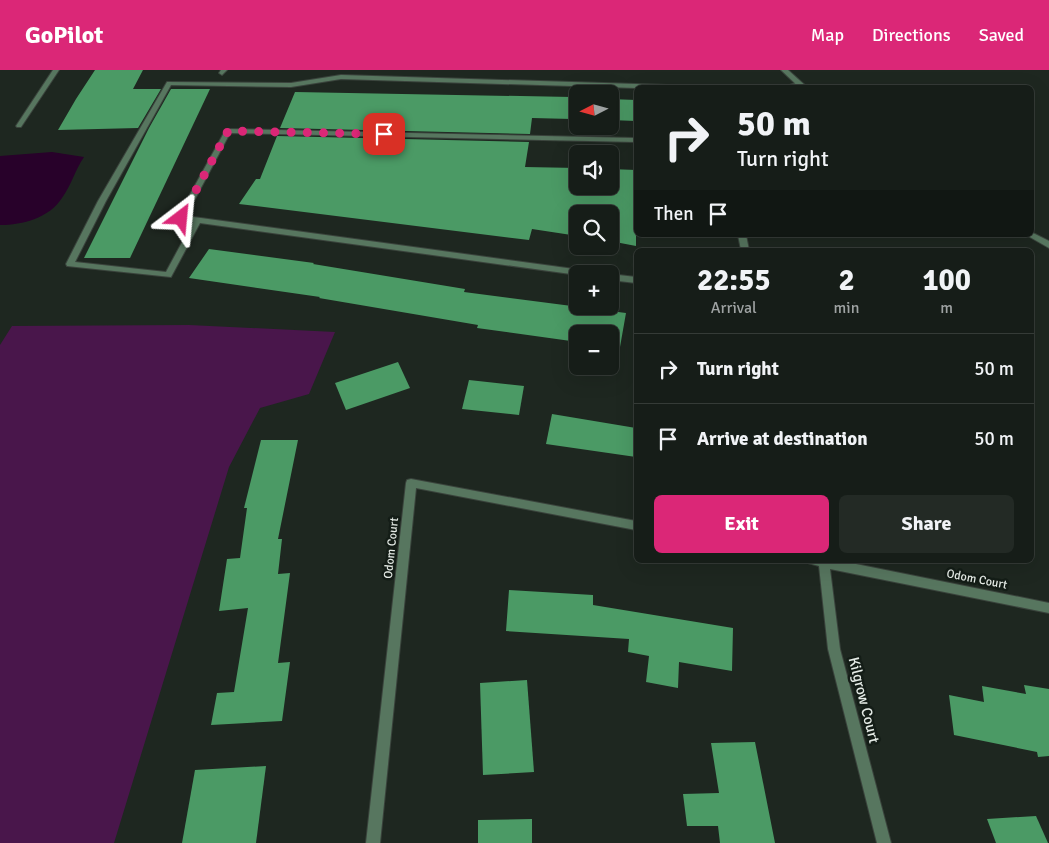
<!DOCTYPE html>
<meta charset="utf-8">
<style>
:root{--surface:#161d18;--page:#232a25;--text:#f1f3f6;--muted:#9ea2a2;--line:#353b37;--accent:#db2777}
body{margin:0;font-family:Signika,sans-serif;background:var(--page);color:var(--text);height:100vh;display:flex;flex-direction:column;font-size:19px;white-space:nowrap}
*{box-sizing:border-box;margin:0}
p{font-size:16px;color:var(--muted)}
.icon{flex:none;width:28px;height:28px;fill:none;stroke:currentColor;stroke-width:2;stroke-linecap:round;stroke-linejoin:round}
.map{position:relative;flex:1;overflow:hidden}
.drawer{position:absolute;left:634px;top:178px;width:400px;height:315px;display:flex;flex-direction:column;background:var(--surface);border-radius:8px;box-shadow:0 5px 20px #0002,0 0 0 1px var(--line)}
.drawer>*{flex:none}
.hud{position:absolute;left:634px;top:15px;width:400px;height:152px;border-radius:8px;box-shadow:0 5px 20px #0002,0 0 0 1px var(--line);background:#161d18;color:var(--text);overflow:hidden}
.needle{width:32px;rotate:264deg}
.tools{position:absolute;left:569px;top:15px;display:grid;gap:10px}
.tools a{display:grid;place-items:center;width:50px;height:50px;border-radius:8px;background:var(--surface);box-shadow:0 5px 20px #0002,0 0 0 1px var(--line);font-size:25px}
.pin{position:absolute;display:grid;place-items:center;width:42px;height:42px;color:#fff;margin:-21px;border-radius:10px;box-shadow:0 2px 8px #0006}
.me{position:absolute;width:55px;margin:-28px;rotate:29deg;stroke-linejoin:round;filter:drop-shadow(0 0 4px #0008)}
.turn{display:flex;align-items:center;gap:18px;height:105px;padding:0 20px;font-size:22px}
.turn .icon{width:65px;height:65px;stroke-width:2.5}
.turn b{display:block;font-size:35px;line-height:42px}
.then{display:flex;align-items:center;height:48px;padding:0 20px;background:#0003;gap:10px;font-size:19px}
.eta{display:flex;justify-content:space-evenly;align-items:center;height:85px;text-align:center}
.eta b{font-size:30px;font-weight:700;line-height:35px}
.primary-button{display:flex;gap:10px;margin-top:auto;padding:10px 20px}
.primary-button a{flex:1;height:58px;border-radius:8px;background:var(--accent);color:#fff;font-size:20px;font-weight:700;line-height:58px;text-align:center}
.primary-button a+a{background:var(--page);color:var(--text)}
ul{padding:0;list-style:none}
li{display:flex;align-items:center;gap:15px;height:70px;padding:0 20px;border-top:1px solid var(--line)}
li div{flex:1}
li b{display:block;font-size:19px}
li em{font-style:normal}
header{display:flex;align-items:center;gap:30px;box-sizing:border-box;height:70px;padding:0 25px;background:var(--accent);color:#fff}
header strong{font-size:24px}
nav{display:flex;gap:28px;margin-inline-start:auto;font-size:18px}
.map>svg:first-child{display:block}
.green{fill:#49164b}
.water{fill:#28012a}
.building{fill:#4b9a65}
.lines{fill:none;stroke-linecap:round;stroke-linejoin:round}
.service-casing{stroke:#3a433c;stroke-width:2}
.minor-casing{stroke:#3a433c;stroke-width:2}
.tertiary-casing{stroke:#3a433c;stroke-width:2}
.service{fill:#57765f;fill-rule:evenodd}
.minor{fill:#57765f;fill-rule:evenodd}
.tertiary{fill:#57765f;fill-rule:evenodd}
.route{stroke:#db2777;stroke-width:9;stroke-dasharray:0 16.2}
.labels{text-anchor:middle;stroke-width:5;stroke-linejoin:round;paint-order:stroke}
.street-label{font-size:12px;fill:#e6ece7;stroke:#141d17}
.near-street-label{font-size:15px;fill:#e6ece7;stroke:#141d17}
</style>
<header>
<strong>GoPilot</strong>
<nav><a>Map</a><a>Directions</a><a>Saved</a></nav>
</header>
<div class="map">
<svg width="1049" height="773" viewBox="0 0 1049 773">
<rect width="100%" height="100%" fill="#1e2720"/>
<polygon class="green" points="189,255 335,262 309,324 260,338 229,397 114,773 0,773 0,275 12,256"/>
<path class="water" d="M52,82L84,87C75,100 71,116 62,128C49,148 23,155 0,155V86Z"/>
<g class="building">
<polygon points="95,0 143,0 133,19 161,19 138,58 58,60 76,29"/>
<polygon points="171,19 210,19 130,188 84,188 149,58"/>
<polygon points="295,22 572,27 572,49 532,48 530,64 280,58"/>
<polygon points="610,29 636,30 636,51 610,50"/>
<polygon points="277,66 529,72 525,97 578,98 578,116 610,116 610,99 636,100 636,176 610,171 610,144 578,144 578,166 532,159 529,170 239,134 256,109 260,109"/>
<polygon points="209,179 314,193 313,194 465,219 464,222 626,243 620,277 610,276 610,264 578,264 578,272 477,258 478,255 319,228 320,227 189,208"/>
<polygon points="398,292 410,318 346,340 335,313"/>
<polygon points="469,310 524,316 519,345 462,339"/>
<polygon points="552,344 636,358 636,387 546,374"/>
<polygon points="261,370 298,370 278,469 282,469 278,504 290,503 278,593 290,592 282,651 211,655 217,623 234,622 248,538 219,541 227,489 240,488 247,438 244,438"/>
<polygon points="509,520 593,525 593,535 733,558 732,601 679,592 678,618 646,612 649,586 628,582 629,569 506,561"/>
<polygon points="527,610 534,702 483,705 480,613"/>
<polygon points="1024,615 1049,619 1049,686 1038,687 1037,682 954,665 949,625 984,632 982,616 1026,624"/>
<polygon points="755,672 775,773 720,773 718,756 687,756 683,724 719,723 711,673"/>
<polygon points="266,696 256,773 182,773 195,700"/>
<polygon points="1036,746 1048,773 996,773 987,749"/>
<polygon points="532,749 532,773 478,773 478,750"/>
</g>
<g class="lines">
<g class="service-casing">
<g id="service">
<polygon points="341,5 700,16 703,18 636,18 341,9 291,17 171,15 106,131 75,192 166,202 193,152 181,150 177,148 225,61 228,59 636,68 636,72 230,63 186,146 589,201 593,204 578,204 578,205 200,153 171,207 67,196 66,194 98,131 167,12 291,13"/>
<polygon points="800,12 803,14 802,15 793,18 779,18"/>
<polygon points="738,165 746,165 749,180 741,180"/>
<polygon points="610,204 636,207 636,213 610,210"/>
</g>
</g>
<g class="minor-casing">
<g id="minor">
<polygon points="53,0 59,0 21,57 17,57 16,56"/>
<polygon points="221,0 227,0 222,5 219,3"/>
<polygon points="411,409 636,451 636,460 416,418 380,773 366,773 406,413 407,410"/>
<polygon points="807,490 836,490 1049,533 1049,543 830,499 840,579 891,773 877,773 828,579 819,496 808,493"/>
</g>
</g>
<g class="tertiary-casing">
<g id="tertiary">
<polygon points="781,0 788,0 808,18 800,18"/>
<polygon points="1031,162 1049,171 1049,178 1028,166 1031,165"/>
</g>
</g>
<use href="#service" class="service"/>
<use href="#minor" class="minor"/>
<use href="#tertiary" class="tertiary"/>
</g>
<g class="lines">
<polyline class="route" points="181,148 228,61 384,64"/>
</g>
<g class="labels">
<g class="street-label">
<text transform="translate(391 478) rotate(-84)" y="4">Odom Court</text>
<text transform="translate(977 509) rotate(11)" y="4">Odom Court</text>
</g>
<g class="near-street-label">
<text transform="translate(864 630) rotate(76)" y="5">Kilgrow Court</text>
</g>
</g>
</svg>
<div class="tools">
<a><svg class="needle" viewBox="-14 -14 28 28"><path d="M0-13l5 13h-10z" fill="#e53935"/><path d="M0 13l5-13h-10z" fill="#9ea2a2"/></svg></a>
<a><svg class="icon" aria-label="sound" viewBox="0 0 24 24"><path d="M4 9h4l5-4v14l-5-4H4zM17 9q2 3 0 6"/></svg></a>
<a><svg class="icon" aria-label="search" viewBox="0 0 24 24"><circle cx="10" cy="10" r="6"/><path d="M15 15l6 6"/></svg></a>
<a>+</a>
<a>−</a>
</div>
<div class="pin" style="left:384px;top:64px;background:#d93025"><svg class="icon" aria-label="arrive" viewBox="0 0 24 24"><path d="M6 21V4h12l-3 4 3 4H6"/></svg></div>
<svg class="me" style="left:181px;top:148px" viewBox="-20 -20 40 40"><path d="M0-17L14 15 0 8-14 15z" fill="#db2777" stroke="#fff" stroke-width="4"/></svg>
<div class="hud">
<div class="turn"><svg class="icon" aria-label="right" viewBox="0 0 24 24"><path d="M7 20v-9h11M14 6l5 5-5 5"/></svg><div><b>50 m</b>Turn right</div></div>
<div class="then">Then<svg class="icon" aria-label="arrive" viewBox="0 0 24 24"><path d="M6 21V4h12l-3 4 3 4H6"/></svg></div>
</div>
<section class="drawer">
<div class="eta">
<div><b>22:55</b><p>Arrival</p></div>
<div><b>2</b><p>min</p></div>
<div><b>100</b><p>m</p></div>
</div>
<ul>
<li><svg class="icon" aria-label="right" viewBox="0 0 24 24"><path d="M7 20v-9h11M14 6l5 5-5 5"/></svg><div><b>Turn right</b></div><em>50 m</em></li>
<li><svg class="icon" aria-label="arrive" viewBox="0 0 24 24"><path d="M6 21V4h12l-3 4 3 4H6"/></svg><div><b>Arrive at destination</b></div><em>50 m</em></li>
</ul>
<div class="primary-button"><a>Exit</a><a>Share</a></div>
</section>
</div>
